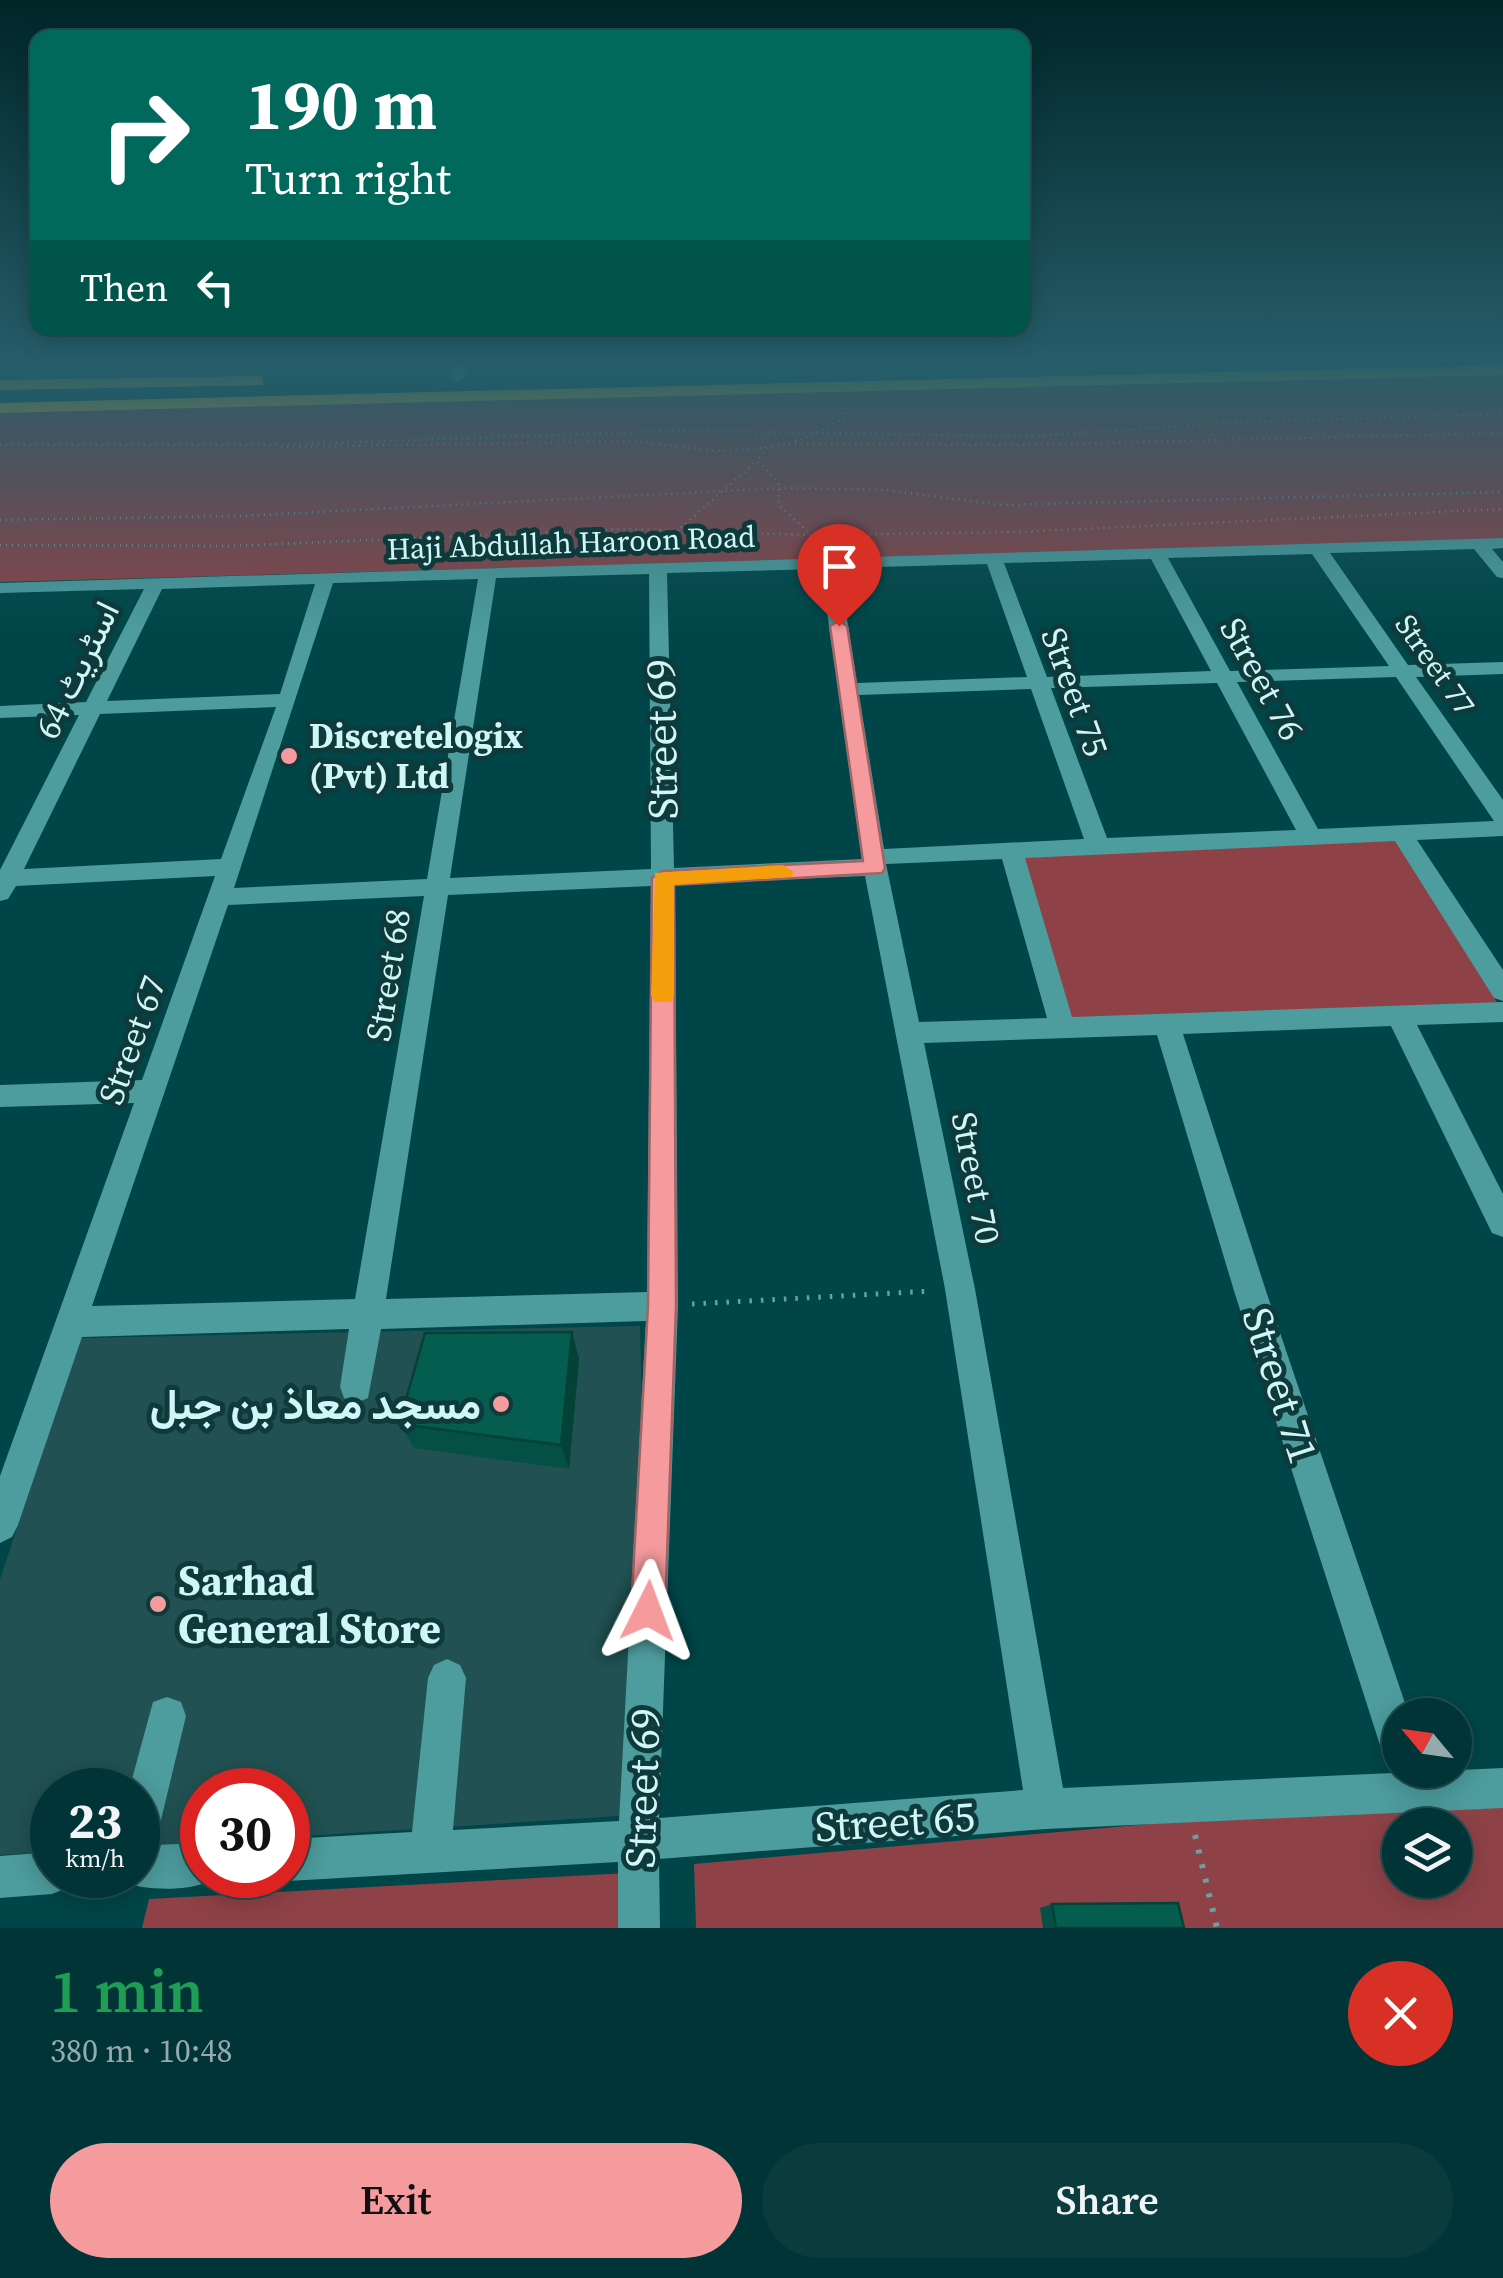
<!DOCTYPE html>
<meta charset="utf-8">
<style>
:root{--surface:#003436;--page:#0a3c3e;--text:#f1f3f6;--muted:#95aaad;--line:#224f51;--accent:#f59b9e}
body{margin:0;font-family:"Source Serif 4",Vazirmatn,serif;background:var(--page);color:var(--text);height:100vh;display:flex;flex-direction:column;font-size:38px;white-space:nowrap}
*{box-sizing:border-box;margin:0}
p{font-size:32px;color:var(--muted)}
.icon{flex:none;width:55px;height:55px;fill:none;stroke:currentColor;stroke-width:2;stroke-linecap:round;stroke-linejoin:round}
.map{position:relative;height:1928px;overflow:hidden}
.drawer{display:flex;flex-direction:column;background:var(--surface);flex:1}
.drawer>*{flex:none}
.guide{position:absolute;left:30px;top:30px;width:1000px;height:305px;border-radius:20px;box-shadow:0 5px 25px #0003,0 0 0 2px var(--line);background:#00695c;color:#fff;overflow:hidden}
.needle{width:65px;rotate:299deg}
.buttons{position:absolute;left:1382px;top:1698px;display:grid;gap:20px}
.buttons a{display:grid;place-items:center;width:90px;height:90px;border-radius:50%;background:var(--surface);box-shadow:0 5px 25px #0003,0 0 0 2px var(--line);font-size:50px}
.speed{position:absolute;left:30px;top:1768px;display:flex;gap:20px;font-size:50px;font-weight:700;text-align:center}
.speed>*{display:grid;place-content:center;width:130px;height:130px;border-radius:50%;background:var(--surface);box-shadow:0 5px 25px #0003,0 0 0 2px var(--line);line-height:1}
.speed small{font-size:25px;font-weight:400}
.speed .limit{border:15px solid #d22;background:#fff;color:#111}
.pin{position:absolute;display:grid;place-items:center;width:85px;height:85px;color:#fff;margin:-102px -42px;border-radius:50% 50% 50% 0;rotate:-45deg;box-shadow:0 0 10px #0007}
.pin .icon{rotate:45deg}
.me{position:absolute;width:110px;margin:-55px;rotate:3deg;stroke-linejoin:round;filter:drop-shadow(0 0 8px #0008)}
.turn{display:flex;align-items:center;gap:35px;height:210px;padding:0 50px;font-size:45px}
.turn .icon{width:130px;height:130px;stroke-width:2.5}
.turn b{display:block;font-size:70px;line-height:85px}
.then{display:flex;align-items:center;height:95px;padding:0 50px;background:#0003;gap:20px;font-size:38px}
.round{display:grid;place-items:center;flex:none;width:105px;height:105px;border-radius:52px;background:var(--page)}
.summary{display:flex;align-items:center;justify-content:space-between;height:170px;padding:0 50px}
h1{font-size:60px;font-weight:600;line-height:75px;color:#1e9e55}
.cta{display:flex;gap:20px;margin-top:auto;padding:20px 50px}
.cta a{flex:1;height:115px;border-radius:60px;background:var(--accent);color:#111;font-size:40px;font-weight:600;line-height:115px;text-align:center}
.cta a+a{background:var(--page);color:var(--text)}
.map>svg:first-child{display:block}
.built{fill:#215152}
.green{fill:#8e4247;fill-rule:evenodd}
.lines{fill:none;stroke-linecap:round;stroke-linejoin:round}
.path-far2{stroke:#6ba0a2;stroke-width:2.5;stroke-dasharray:1 5;stroke-linecap:butt}
.path-far1{stroke:#6ba0a2;stroke-width:5;stroke-dasharray:2.5 9;stroke-linecap:butt}
.path{stroke:#6ba0a2;stroke-width:6;stroke-dasharray:4 11;stroke-linecap:butt}
.minor{fill:#4d9c9e;fill-rule:evenodd}
.highway{fill:#ecaa33;fill-rule:evenodd}
.wall{fill:#045044}
.shaded-wall{fill:#044137}
.building{fill:#055d4f;stroke:#044137;stroke-width:2.5}
.route{fill:#f59b9e;stroke:#9f6567;stroke-width:2.5}
.slow{fill:#f59e0b}
.poi-dot{fill:#f59b9e;stroke:#0e3a3b;stroke-width:4}
.labels{text-anchor:middle;stroke-width:10;stroke-linejoin:round;paint-order:stroke}
.far-street-label{font-size:30px;fill:#d1f6f7;stroke:#0e3a3b}
.street-label{font-size:35px;fill:#d1f6f7;stroke:#0e3a3b}
.poi-label{font-size:35px;font-weight:bold;fill:#d1f6f7;stroke:#0e3a3b;text-anchor:start}
.near-street-label{font-size:42px;fill:#d1f6f7;stroke:#0e3a3b}
.near-poi-label{font-size:42px;font-weight:bold;fill:#d1f6f7;stroke:#0e3a3b;text-anchor:end}
</style>
<div class="map">
<svg width="1503" height="1928" viewBox="0 0 1503 1928">
<rect width="100%" height="100%" fill="#004648"/>
<polygon class="built" points="640,1326 651,1814 288,1837 288,1790 202,1790 202,1843 138,1847 138,1790 52,1790 52,1852 0,1855 0,1579 81,1338"/>
<g class="green">
<polygon points="1503,370 1503,541 0,582 0,411"/>
<polygon points="1393,836 1500,1007 1066,1018 1018,853"/>
<path d="M1503,1793V1928H696L694,1864ZM1400,1825H1455V1880H1400Z"/>
<polygon points="646,1872 647,1928 142,1928 149,1899"/>
</g>
<g class="lines">
<g class="path-far2">
<polyline points="789,444 1018,445 1503,433"/>
<polyline points="0,445 270,445 670,431 1034,436 1238,422 1503,414"/>
<polyline points="281,447 633,441 717,451 766,448"/>
<polyline points="0,520 239,516 783,488 886,490 1000,505 1503,492"/>
<path d="M821,544L779,505L778,481L757,461L766,448C796,443 822,433 847,416L842,405"/>
<polyline points="0,545 231,546 621,529 810,535 1019,532 1503,509"/>
<polyline points="672,549 676,532 757,461"/>
</g>
<polyline class="path-far1" points="692,1304 932,1291"/>
<polyline class="path" points="1195,1835 1217,1928"/>
<g class="minor">
<polygon points="455,362 469,362 463,378 456,382 449,378"/>
<path d="M1503,538V548L1492,549L1503,562V578L1497,577L1474,549L1330,553L1408,665L1503,662V674L1416,677L1503,800V836L1417,840L1503,970V1001L1494,998L1395,841L1025,858L1072,1017L1503,1002V1022L1417,1025L1503,1194V1237L1492,1233L1391,1026L1183,1034L1267,1294L1409,1715H1400V1765L1386,1759L1380,1745L1235,1294L1157,1035L924,1043L975,1289L1063,1788L1503,1768V1808L1046,1829L659,1859L660,1928H618V1862L288,1881L274,1875H288V1839L412,1832L428,1678L434,1665L447,1659L460,1665L466,1678L453,1830L619,1821L646,1321L381,1329L368,1398L356,1403L344,1398L340,1387L349,1329L82,1337L18,1525L12,1537L0,1543V1476L134,1103L0,1107V1085L142,1080L215,876L16,886L8,899L0,901V870L79,715L0,718V706L86,702L144,589L0,593V583ZM1312,554L1389,666L1230,671L1168,558ZM1151,559L1211,671L1047,677L1004,563ZM987,564L1027,677L857,683L839,568ZM821,569L862,859L674,868L667,573ZM649,574L651,869L450,878L496,578ZM478,579L427,879L234,888L333,583ZM315,584L280,694L107,701L162,589ZM1396,677L1494,821L1318,829L1237,682ZM1217,683L1296,830L1107,838L1051,688ZM1031,689L1084,839L884,849L859,695ZM276,707L221,859L24,869L100,714ZM1002,859L1047,1018L919,1022L886,864ZM865,876L945,1289L1023,1790L659,1818L678,1306L675,884ZM651,886L647,1292L386,1299L448,895ZM424,896L355,1299L92,1306L228,905Z"/>
<path d="M167,1697L181,1702L186,1716L155,1845L202,1843V1875H218C200,1893 146,1891 123,1882L121,1875H138V1790H129L153,1702Z"/>
<polygon points="52,1852 52,1875 72,1875 67,1888 52,1894 0,1898 0,1856"/>
</g>
<g class="highway">
<polygon points="1503,365 1503,375 0,413 0,403"/>
<polygon points="257,376 263,377 263,385 0,390 0,380"/>
</g>
</g>
<g class="wall">
<polygon points="572,1332 579,1359 569,1469 414,1448 399,1424"/>
<polygon points="1052,1904 1184,1928 1043,1928 1040,1908"/>
</g>
<polygon class="shaded-wall" points="572,1332 579,1359 569,1469 561,1445"/>
<g class="building">
<polygon points="572,1332 561,1445 399,1424 425,1333"/>
<polygon points="1178,1903 1184,1928 1056,1928 1052,1904"/>
</g>
<linearGradient id="sky" x2="0" y2="1"><stop stop-color="#002628"/><stop offset="0.57" stop-color="#265d6a"/><stop offset="1" stop-color="#265d6a" stop-opacity="0"/></linearGradient>
<rect width="1503" height="632" fill="url(#sky)"/>
<polygon class="route" points="839,621 847,626 885,868 882,873 674,885 676,1306 665,1611 660,1623 648,1628 636,1623 631,1611 648,1306 652,878 663,871 863,861 830,626"/>
<polygon class="slow" points="783,865 794,872 791,877 674,885 674,996 671,1002 655,1002 651,996 655,873"/>
<g class="poi-dot">
<circle cx="289" cy="756" r="10"/>
<circle cx="501" cy="1404" r="10"/>
<circle cx="158" cy="1604" r="10"/>
</g>
<g class="labels">
<g class="far-street-label">
<text transform="translate(571 543) rotate(-2)" y="10">Haji Abdullah Haroon Road</text>
<text transform="translate(1435 665) rotate(55)" y="10">Street 77</text>
</g>
<g class="street-label">
<text transform="translate(77 670) rotate(-64)" y="12">اسٹریٹ 64</text>
<text transform="translate(1262 679) rotate(61)" y="12">Street 76</text>
<text transform="translate(1075 692) rotate(70)" y="12">Street 75</text>
<text transform="translate(388 975) rotate(-81)" y="12">Street 68</text>
<text transform="translate(132 1040) rotate(-70)" y="12">Street 67</text>
<text transform="translate(976 1178) rotate(79)" y="12">Street 70</text>
</g>
<g class="poi-label">
<text x="309" y="748">Discretelogix<tspan x="309" dy="40">(Pvt) Ltd</tspan></text>
</g>
<g class="near-street-label">
<text transform="translate(661 739) rotate(-91)" y="15">Street 69</text>
<text transform="translate(1281 1385) rotate(72)" y="15">Street 71</text>
<text transform="translate(642 1788) rotate(-88)" y="15">Street 69</text>
<text transform="translate(895 1821) rotate(-4)" y="15">Street 65</text>
</g>
<g class="near-poi-label">
<text x="481" y="1419">مسجد معاذ بن جبل</text>
<text x="178" y="1595" text-anchor="start">Sarhad<tspan x="178" dy="48">General Store</tspan></text>
</g>
</g>
</svg>
<div class="buttons">
<a><svg class="needle" viewBox="-14 -14 28 28"><path d="M0-13l5 13h-10z" fill="#e53935"/><path d="M0 13l5-13h-10z" fill="#95aaad"/></svg></a>
<a><svg class="icon" aria-label="layers" viewBox="0 0 24 24"><path d="M12 4l9 5-9 5-9-5zM3 14l9 5 9-5"/></svg></a>
</div>
<div class="speed"><div>23<small>km/h</small></div><div class="limit">30</div></div>
<div class="pin" style="left:839px;top:626px;background:#d93025"><svg class="icon" aria-label="arrive" viewBox="0 0 24 24"><path d="M6 21V4h12l-3 4 3 4H6"/></svg></div>
<svg class="me" style="left:648px;top:1611px" viewBox="-20 -20 40 40"><path d="M0-17L14 15 0 8-14 15z" fill="#f59b9e" stroke="#fff" stroke-width="4"/></svg>
<div class="guide">
<div class="turn"><svg class="icon" aria-label="right" viewBox="0 0 24 24"><path d="M7 20v-9h11M14 6l5 5-5 5"/></svg><div><b>190 m</b>Turn right</div></div>
<div class="then">Then<svg class="icon" aria-label="left" viewBox="0 0 24 24"><path d="M17 20v-9H6M10 6l-5 5 5 5"/></svg></div>
</div>
</div>
<section class="drawer">
<div class="summary"><div><h1>1 min</h1><p>380 m · 10:48</p></div><a class="round" style="background:#d93025;color:#fff"><svg class="icon" aria-label="close" viewBox="0 0 24 24"><path d="M6 6l12 12M18 6L6 18"/></svg></a></div>
<div class="cta"><a>Exit</a><a>Share</a></div>
</section>
